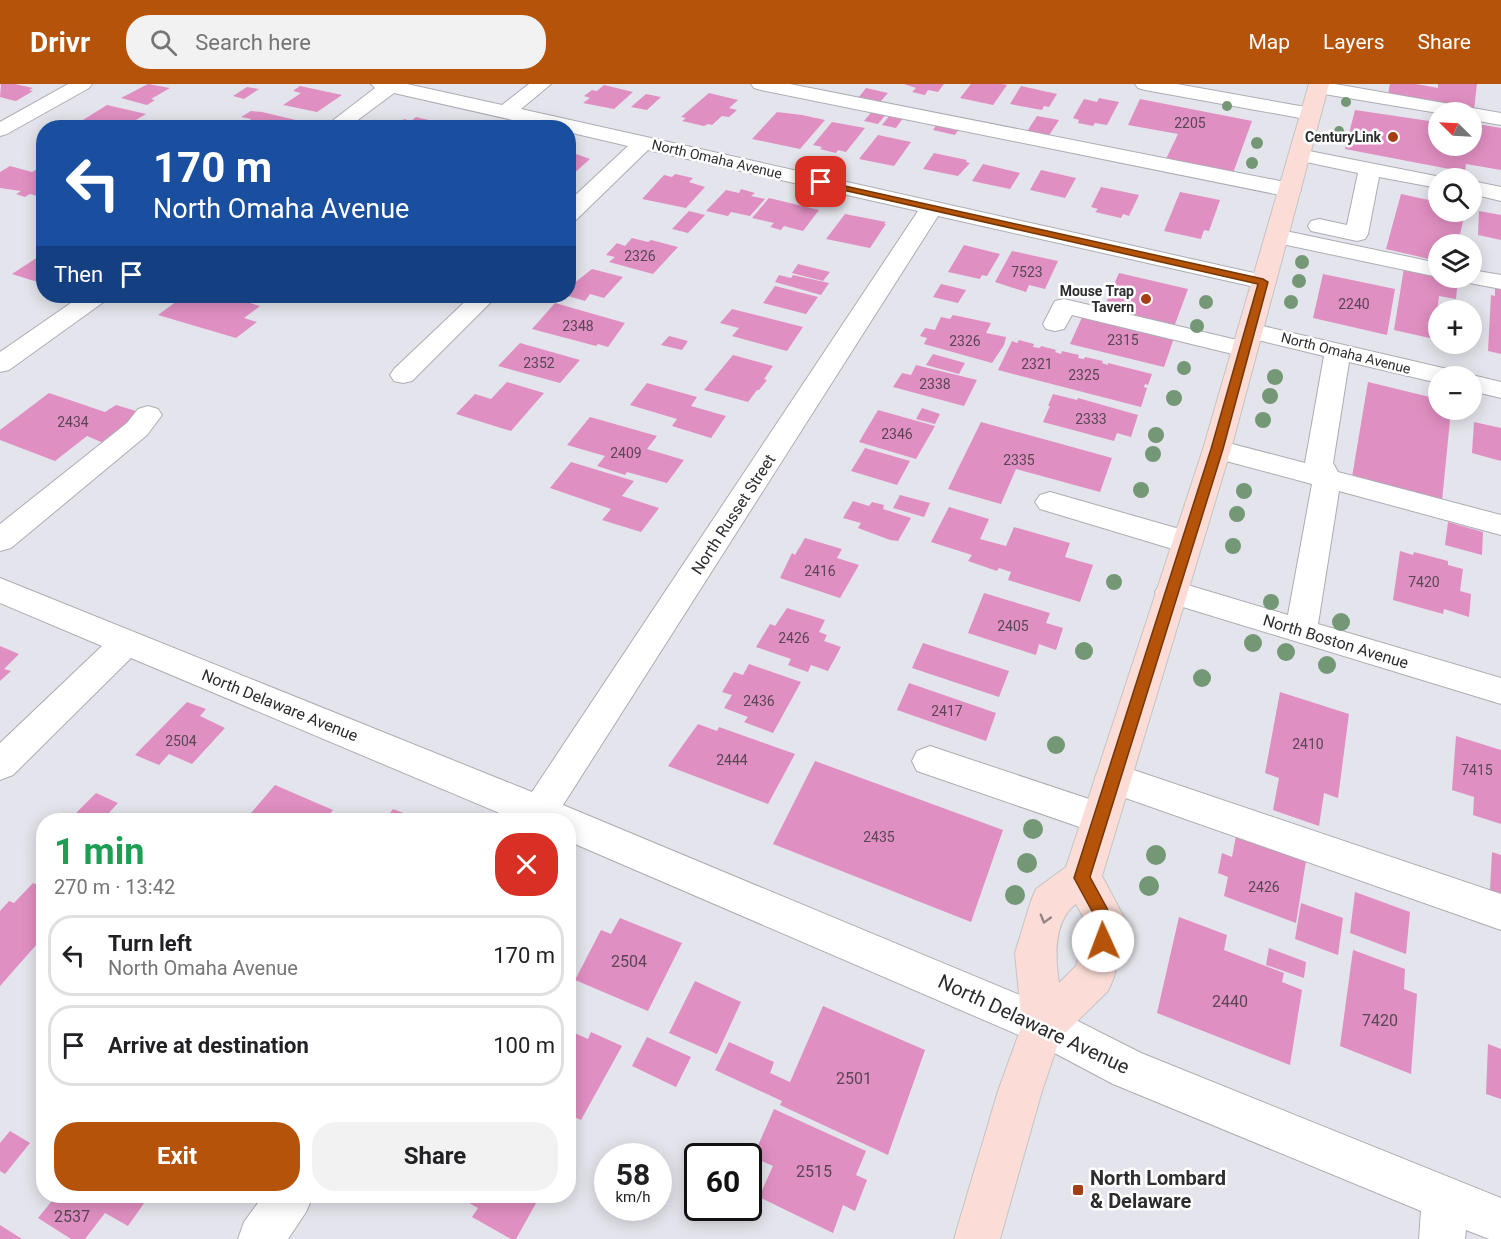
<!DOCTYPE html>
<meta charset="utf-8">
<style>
:root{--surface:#fff;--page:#f2f2f2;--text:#202124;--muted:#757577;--line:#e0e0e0;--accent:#b45309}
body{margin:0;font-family:Roboto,sans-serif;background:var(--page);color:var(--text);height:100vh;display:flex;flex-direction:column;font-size:22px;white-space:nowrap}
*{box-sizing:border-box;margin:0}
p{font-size:20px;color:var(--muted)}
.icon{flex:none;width:33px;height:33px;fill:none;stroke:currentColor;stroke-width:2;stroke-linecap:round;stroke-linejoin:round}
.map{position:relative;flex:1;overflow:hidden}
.sheet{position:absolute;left:36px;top:729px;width:540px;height:390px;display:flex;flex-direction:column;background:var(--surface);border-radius:24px;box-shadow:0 3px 15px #0003}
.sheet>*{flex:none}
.guide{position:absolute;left:36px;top:36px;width:540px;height:183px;border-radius:24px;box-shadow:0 3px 15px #0003;background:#1a4fa0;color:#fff;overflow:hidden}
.needle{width:39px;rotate:294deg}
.controls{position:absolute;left:1428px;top:18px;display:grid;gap:12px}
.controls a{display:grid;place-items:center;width:54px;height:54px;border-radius:50%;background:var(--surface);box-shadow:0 3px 15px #0003;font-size:30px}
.speed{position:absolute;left:594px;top:1059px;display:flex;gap:12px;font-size:30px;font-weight:700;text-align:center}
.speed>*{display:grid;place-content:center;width:78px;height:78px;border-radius:50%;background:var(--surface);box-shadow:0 3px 15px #0003;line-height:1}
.speed small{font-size:15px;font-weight:400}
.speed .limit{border:3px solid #111;border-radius:9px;background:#fff;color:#111}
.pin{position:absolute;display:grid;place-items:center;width:51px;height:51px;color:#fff;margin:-26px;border-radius:12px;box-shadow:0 3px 9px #0006}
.me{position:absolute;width:66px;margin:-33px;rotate:358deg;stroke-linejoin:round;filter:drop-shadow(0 0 4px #0008)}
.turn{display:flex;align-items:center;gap:21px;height:126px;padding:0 18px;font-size:27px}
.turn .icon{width:78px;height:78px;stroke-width:2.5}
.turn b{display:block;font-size:42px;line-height:51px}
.then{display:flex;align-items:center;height:57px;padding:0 18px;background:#0003;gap:12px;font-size:22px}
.round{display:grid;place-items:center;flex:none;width:63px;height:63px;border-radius:24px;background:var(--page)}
.overview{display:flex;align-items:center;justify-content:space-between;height:102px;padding:0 18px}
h1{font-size:36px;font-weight:700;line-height:45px;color:#1e9e55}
.button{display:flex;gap:12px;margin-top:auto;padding:12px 18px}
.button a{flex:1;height:69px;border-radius:24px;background:var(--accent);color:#fff;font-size:24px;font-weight:700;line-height:69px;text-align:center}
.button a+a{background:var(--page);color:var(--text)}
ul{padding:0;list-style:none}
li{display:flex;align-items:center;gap:18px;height:81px;margin:0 12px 9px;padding:0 6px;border:3px solid var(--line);border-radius:24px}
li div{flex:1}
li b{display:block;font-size:22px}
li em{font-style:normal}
header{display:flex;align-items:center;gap:36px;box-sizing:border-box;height:84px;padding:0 30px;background:var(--accent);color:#fff}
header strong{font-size:28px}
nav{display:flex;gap:33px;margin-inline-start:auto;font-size:21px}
.search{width:420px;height:54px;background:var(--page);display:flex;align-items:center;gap:15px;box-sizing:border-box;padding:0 21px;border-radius:24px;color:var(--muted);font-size:22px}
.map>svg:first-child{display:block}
.building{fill:#e08fc2}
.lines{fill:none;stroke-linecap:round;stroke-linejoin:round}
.minor-casing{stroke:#acadb4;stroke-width:2}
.major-casing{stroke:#c4c4c5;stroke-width:2}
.minor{fill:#fff;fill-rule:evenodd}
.major{fill:#fbdcd6;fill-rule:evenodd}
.tree{fill:#749876}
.oneway{stroke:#948483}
.route{fill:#b45309;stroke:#753606;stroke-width:1.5}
.poi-dot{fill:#a43e15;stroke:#fff;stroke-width:2}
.labels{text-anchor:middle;stroke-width:5;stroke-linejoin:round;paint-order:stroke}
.number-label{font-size:14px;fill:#5a4654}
.far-poi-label{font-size:14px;font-weight:bold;fill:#2d2d30;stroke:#fff;text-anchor:end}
.far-street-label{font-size:14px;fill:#2d2d30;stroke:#fff}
.street-label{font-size:16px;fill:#2d2d30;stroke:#fff}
.near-number-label{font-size:16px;fill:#5a4654}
.near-street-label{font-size:20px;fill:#2d2d30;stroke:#fff}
.near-poi-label{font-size:20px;font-weight:bold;fill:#2d2d30;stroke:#fff;text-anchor:start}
</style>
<header>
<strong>Drivr</strong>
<div class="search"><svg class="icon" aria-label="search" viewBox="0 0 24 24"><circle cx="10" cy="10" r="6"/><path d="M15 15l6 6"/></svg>Search here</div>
<nav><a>Map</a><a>Layers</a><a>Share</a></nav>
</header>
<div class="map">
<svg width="1501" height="1155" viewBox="0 0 1501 1155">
<rect width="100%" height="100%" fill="#e4e4ec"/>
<g class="building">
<polygon points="1,0 15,0 33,4 29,6 33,7 16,17 11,16 0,13"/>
<polygon points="148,0 170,4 151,15 155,16 147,21 121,14"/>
<polygon points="904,0 944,0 938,8 928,6 925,11 912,8 916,4"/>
<polygon points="971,0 1001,0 1007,1 993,21 960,14"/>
<polygon points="1390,0 1416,0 1438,4 1438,0 1477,0 1474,26 1388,10"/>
<polygon points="604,1 633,8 614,25 583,19 590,14 584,12 592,6 597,7"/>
<polygon points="300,2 342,11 317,28 283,21 301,9 293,7"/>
<polygon points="1021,2 1057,10 1049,23 1044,22 1042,26 1010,20"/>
<polygon points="247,3 259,5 244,15 233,12"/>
<polygon points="866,4 888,9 880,18 858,14"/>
<polygon points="709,9 738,16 729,24 737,26 729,33 722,32 712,41 708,40 704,42 682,37 686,34 681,33"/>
<polygon points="646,10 661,13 647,26 631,23"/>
<polygon points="1099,14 1119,18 1107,41 1095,39 1093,42 1078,39 1079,36 1073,34 1084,15 1097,18"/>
<polygon points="1140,15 1252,37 1233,89 1166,75 1178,50 1128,41"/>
<polygon points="107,21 146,30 122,44 70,44"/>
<polygon points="873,26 887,29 878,40 864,37"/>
<polygon points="1355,26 1436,38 1438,33 1438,62 1472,62 1472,39 1501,44 1501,86 1466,80 1465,88 1345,65"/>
<polygon points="251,27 262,28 300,37 291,44 245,44 251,39 247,38 251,35 241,33"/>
<polygon points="777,28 802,31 825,36 800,65 752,55"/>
<polygon points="890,31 903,34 896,44 882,41"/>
<polygon points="1037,32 1059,36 1048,53 1026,49"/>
<polygon points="416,33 458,43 458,44 394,44 404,35 411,37"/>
<polygon points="832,38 865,44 846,68 838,66 836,69 820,65 822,63 813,61"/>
<polygon points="937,40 959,45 955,51 933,46"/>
<polygon points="878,51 911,58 894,82 859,75"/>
<polygon points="568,67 590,75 572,91 568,90"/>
<polygon points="934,69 967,76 966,78 970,79 958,92 923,85"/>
<polygon points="983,80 1020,89 1010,105 972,97"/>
<polygon points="44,81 44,114 30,110 25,113 16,110 21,107 0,104 0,88 10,82 32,88"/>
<polygon points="1041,86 1076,94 1065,114 1030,106"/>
<polygon points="675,90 693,94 689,98 705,103 686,124 642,115 664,91 672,93"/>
<polygon points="1101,103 1139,111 1129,132 1123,130 1121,134 1095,128 1098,125 1091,123"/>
<polygon points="741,105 755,109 751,112 765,115 750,132 731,128 728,132 706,127 726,106 739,109"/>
<polygon points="1180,108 1220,116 1209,147 1204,146 1201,155 1164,147"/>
<polygon points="1401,110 1438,118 1438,128 1465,128 1458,160 1438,160 1438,177 1386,165"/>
<polygon points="769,114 819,126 803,147 784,142 781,146 770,143 774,139 752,134"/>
<polygon points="689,127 705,131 688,149 672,145"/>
<polygon points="1479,127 1501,131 1501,156 1478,151"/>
<polygon points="845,130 886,138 884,140 886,140 870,164 826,155"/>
<polygon points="632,154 648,158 651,156 678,163 653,190 609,178 615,173 606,171 617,159 625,162"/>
<polygon points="964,161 1000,170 987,192 982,191 980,195 948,188"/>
<polygon points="1012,167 1058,177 1045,205 1029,201 1026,208 995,198"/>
<polygon points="44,169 44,200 12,190"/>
<polygon points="798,180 830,188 823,197 792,189"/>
<polygon points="1404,184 1438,192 1438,194 1458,196 1456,215 1439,212 1434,255 1394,246"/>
<polygon points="592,185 623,193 604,214 590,210 585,217 568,212 568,204"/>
<polygon points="1119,189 1188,205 1174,243 1103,226"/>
<polygon points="1323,190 1395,205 1387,251 1313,234"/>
<polygon points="779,191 791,194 793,191 829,199 821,211 775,198"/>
<polygon points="941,200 966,206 958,219 933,213"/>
<polygon points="1495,200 1501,202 1501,270 1488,267 1491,211 1495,212"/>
<polygon points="775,202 818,213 806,230 763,219"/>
<polygon points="184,212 225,212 260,222 244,234 257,238 236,254 158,231"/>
<polygon points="555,219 625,239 608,263 598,260 596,262 532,245"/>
<polygon points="732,225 803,243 787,267 732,252 739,244 720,239"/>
<polygon points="1084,229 1175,251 1164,283 1070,260"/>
<polygon points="953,231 991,239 986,249 1006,253 1004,261 992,279 924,260 927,254 920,252 925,244 935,246 941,233 950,235"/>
<polygon points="669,252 688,257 682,266 661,261"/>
<polygon points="1019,256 1034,260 1033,263 1040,264 1041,262 1056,266 1055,268 1061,270 1062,267 1079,271 1078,274 1084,275 1085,273 1103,277 1102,279 1108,281 1108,279 1152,290 1148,301 1145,300 1144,303 1147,304 1141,323 998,286 1012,257 1017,259"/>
<polygon points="520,259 580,276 560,299 498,282"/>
<polygon points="933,270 965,279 959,290 926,281"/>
<polygon points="733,271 773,282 764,295 767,296 759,306 757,306 748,318 704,306"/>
<polygon points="916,281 977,296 964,322 893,303 902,289 911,291"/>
<polygon points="507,298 544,309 511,347 456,330 475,310 491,315"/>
<polygon points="1368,298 1438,315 1438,326 1451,326 1442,417 1352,393"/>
<polygon points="647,299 697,313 691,322 726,332 711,354 672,342 677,335 630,321"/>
<polygon points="49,309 105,328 116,321 146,330 108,361 87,352 55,377 0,356 0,346"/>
<polygon points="1053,310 1077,316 1078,314 1138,331 1131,353 1117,349 1114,357 1043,338 1050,322 1048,322"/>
<polygon points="922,324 940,330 935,340 916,335"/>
<polygon points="878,326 935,342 916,375 859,358"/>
<polygon points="590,333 657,352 647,365 684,376 667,399 627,388 625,391 597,382 605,372 567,361"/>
<polygon points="981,338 1112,374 1100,408 1016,385 1001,420 948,405"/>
<polygon points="1474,338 1501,344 1501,377 1472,369"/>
<polygon points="865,364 910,377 897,401 851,387"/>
<polygon points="571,378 634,397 622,412 659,424 641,448 602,436 611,425 550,404"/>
<polygon points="900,411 930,419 924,433 893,424"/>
<polygon points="853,417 869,422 872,418 884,421 883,425 911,434 898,457 890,456 858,444 861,439 843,434"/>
<polygon points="949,423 989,435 980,455 1006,462 1014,443 1070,459 1065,473 1093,481 1080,518 1008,496 1011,488 999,484 997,487 968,477 972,471 931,458"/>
<polygon points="1448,438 1483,448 1482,471 1445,461"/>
<polygon points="805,454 842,465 837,474 859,481 840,514 780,494 792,469 795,471"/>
<polygon points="1400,467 1413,471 1414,468 1448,477 1448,481 1463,485 1460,507 1471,510 1469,533 1444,525 1443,530 1393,516"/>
<polygon points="984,509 1050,529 1046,539 1063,544 1056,566 1039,560 1036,571 968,549"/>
<polygon points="787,524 825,536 819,548 827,551 824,557 841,563 828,587 811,581 808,588 788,581 791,575 756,563 770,540 775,542"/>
<polygon points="923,559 1009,587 999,613 912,584"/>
<polygon points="0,562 19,570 4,585 11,587 0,597"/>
<polygon points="749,580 801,598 773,649 744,638 748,633 724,624 732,611 722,608 734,588 743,591"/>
<polygon points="909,599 996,629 986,657 897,626"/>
<polygon points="1280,608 1349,630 1338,714 1324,709 1319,742 1273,726 1279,694 1265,689"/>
<polygon points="187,618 206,625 200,632 225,644 192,680 169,670 159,681 135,671"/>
<polygon points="698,640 717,647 719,643 795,670 768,720 668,682"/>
<polygon points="1456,652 1501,666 1501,740 1473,731 1474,713 1452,706"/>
<polygon points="815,677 1003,746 971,838 773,760"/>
<polygon points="275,701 333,726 325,736 245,736"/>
<polygon points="96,709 118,719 107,731 119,736 69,736"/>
<polygon points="393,725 422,736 385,736"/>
<polygon points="1236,752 1306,777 1296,839 1224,812 1228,793 1218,789 1222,769 1232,773"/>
<polygon points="1492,768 1501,771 1501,810 1490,806"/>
<polygon points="33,799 44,804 44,864 37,860 0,902 0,827 9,817 14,819"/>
<polygon points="1355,808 1410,828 1406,870 1350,849"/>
<polygon points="1301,819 1343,834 1338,871 1295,855"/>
<polygon points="1179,833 1227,851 1224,866 1284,889 1282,898 1302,906 1290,981 1157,929"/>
<polygon points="620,834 682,859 648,927 575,896 601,846 611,850"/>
<polygon points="1269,864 1306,878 1304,894 1266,881"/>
<polygon points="1353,866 1405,885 1404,905 1417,910 1411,990 1340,962"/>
<polygon points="695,897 741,918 717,970 669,949"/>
<polygon points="823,922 925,966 888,1071 780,1021 782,1017 715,986 729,958 774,978 770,989 790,998"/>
<polygon points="568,946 588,955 591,948 622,962 581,1036 568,1030"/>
<polygon points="647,953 691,973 676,1003 632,982"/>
<polygon points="1488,960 1501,965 1501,1015 1486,1010"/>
<polygon points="774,1025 866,1067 856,1091 867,1096 855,1127 843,1121 833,1149 759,1113 773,1082 753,1073"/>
<polygon points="10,1047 30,1059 5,1090 0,1087 0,1059"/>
<polygon points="56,1112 149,1112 128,1142 105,1129 85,1155 71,1155 38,1134"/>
<polygon points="464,1112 540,1112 516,1155 511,1155 472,1133 478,1124 462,1115"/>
<polygon points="709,1124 743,1124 737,1137"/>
<polygon points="0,1141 22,1155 0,1155"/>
</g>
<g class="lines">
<g class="minor-casing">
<g id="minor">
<polygon points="68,0 92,0 89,4 7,50 0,52 0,38"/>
<polygon points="371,0 407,0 502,21 529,0 551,0 521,25 1272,193 1276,198 1272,203 1264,205 938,132 563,721 1058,927 1141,969 1501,1114 1501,1155 1489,1155 1466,1146 1465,1155 1419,1155 1421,1127 1113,1000 1028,955 568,757 568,736 516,736 131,574 13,691 0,696 0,659 102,562 0,519 0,494 532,708 918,127 648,66 576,136 568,138 568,118 628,62 568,48 568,44 548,44 394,9 347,44 323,44 375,4"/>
<polygon points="751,0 790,0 1290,99 1298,101 1301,106 1298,111 1290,113 761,6 754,4"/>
<polygon points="1135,0 1177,0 1311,24 1318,26 1321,30 1318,34 1311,36 1145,6 1138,4"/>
<polygon points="1310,0 1335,0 1501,29 1501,41 1472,36 1472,28 1438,29 1318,9 1311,7 1308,3"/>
<polygon points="1299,65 1446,94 1438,94 1438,104 1379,93 1368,150 1365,155 1357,157 1311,147 1308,142 1311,137 1319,135 1347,141 1358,89 1292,75 1289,71 1292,67"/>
<polygon points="1472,97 1501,103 1501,117 1472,110"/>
<polygon points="1276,145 1438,179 1438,193 1268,157 1265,152 1268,147"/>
<polygon points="1472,186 1501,191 1501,205 1464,198 1460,194 1472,194"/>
<polygon points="81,212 108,212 105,217 9,286 0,288 0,268"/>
<polygon points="471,212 497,212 412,297 403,299 394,297 390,291 394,285"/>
<polygon points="1064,215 1254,260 1258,265 1254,270 1245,273 1072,231 1064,245 1055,247 1046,245 1043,240 1055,217"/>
<polygon points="1250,239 1443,284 1452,286 1456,292 1438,292 1438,299 1349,278 1333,379 1338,388 1501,431 1501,451 1339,407 1318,540 1501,594 1501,620 1160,516 1155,508 1160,500 1171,496 1288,531 1312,400 1207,372 1203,365 1207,358 1217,356 1305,379 1324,272 1241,252 1237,247 1241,242"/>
<polygon points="1472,291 1501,298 1501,314 1472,307 1472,292 1465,292"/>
<polygon points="148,322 158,325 162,331 147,351 11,464 0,467 0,440 127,339 138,325"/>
<polygon points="1050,408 1197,450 1201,458 1197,466 1186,469 1040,425 1035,418 1040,411"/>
<polygon points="930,662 1113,723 1118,734 1113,745 1100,750 917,687 912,677 917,667"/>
<polygon points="1113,679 1501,810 1501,846 1100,705 1095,694 1100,683"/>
<polygon points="263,1112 313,1112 306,1128 288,1155 238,1155 244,1138"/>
</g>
</g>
<g class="major-casing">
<path id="major" d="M1309,0H1329L1231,365L1102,792L1127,839L1114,893L1108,907L1060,954L1042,1007L1000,1155H954L998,1007L1022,941L1015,869L1031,817L1036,805L1066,783L1203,365ZM1076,820L1087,840L1076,882L1059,899C1055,873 1053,837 1076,820Z"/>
</g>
<use href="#minor" class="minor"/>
<use href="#major" class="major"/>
</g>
<g class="tree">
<circle cx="1346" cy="18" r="5"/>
<circle cx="1227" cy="22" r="5"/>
<circle cx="1339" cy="47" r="5"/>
<circle cx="1257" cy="59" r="6"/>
<circle cx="1252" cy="79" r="6"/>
<circle cx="1302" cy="178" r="7"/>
<circle cx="1299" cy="197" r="7"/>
<circle cx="1206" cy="218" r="7"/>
<circle cx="1291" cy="218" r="7"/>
<circle cx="1197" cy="242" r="7"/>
<circle cx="1184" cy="284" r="7"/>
<circle cx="1275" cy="293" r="8"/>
<circle cx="1270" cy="312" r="8"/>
<circle cx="1174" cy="314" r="8"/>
<circle cx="1263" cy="336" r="8"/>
<circle cx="1156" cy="351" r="8"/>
<circle cx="1153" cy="370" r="8"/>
<circle cx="1141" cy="406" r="8"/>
<circle cx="1244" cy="407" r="8"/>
<circle cx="1237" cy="430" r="8"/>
<circle cx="1233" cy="462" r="8"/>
<circle cx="1114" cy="498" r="8"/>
<circle cx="1271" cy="518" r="8"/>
<circle cx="1341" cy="538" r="9"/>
<circle cx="1253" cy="559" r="9"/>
<circle cx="1084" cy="567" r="9"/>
<circle cx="1286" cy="568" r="9"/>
<circle cx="1327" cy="581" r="9"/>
<circle cx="1202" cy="594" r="9"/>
<circle cx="1056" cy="661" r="9"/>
<circle cx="1033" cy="745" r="10"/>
<circle cx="1156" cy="771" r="10"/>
<circle cx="1027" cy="779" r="10"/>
<circle cx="1149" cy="802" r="10"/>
<circle cx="1015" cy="811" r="10"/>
</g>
<defs><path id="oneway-chevron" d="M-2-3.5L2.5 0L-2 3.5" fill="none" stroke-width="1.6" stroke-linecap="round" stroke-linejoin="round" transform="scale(1.5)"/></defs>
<use class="oneway" href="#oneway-chevron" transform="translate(1045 835) rotate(106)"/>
<polygon class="route" points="818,96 1263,195 1268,198 1223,365 1090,793 1115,839 1109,863 1103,865 1097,863 1095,857 1099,840 1074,794 1211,365 1258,200 821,101 817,98"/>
<g class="poi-dot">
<circle cx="1393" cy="53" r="6"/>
<circle cx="1146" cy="215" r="6"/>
<rect x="1072" y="1100" width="12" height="12" rx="3"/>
</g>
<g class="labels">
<g class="number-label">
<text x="1190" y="44">2205</text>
<text x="640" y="177">2326</text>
<text x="1027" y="193">7523</text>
<text x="1354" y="225">2240</text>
<text x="578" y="247">2348</text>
<text x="1123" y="261">2315</text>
<text x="965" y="262">2326</text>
<text x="539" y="284">2352</text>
<text x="1037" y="285">2321</text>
<text x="1084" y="296">2325</text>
<text x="935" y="305">2338</text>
<text x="1091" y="340">2333</text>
<text x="73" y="343">2434</text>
<text x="897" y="355">2346</text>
<text x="626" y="374">2409</text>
<text x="1019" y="381">2335</text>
<text x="820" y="492">2416</text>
<text x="1424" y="503">7420</text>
<text x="1013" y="547">2405</text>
<text x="794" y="559">2426</text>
<text x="759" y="622">2436</text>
<text x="947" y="632">2417</text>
<text x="181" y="662">2504</text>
<text x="1308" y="665">2410</text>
<text x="732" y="681">2444</text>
<text x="1477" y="691">7415</text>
<text x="879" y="758">2435</text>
<text x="1264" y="808">2426</text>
</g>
<g class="far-poi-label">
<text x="1381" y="58">CenturyLink</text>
<text x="1134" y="212">Mouse Trap<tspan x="1134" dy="16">Tavern</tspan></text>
</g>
<g class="far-street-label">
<text transform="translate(717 75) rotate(13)" y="5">North Omaha Avenue</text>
<text transform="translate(1346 269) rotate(14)" y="5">North Omaha Avenue</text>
</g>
<g class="street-label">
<text transform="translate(733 430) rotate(-57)" y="6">North Russet Street</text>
<text transform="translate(1336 557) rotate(17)" y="6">North Boston Avenue</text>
<text transform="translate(280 621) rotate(22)" y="6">North Delaware Avenue</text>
</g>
<g class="near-number-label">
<text x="629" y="883">2504</text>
<text x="1230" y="923">2440</text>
<text x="1380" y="942">7420</text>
<text x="854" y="1000">2501</text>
<text x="814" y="1093">2515</text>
<text x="72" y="1138">2537</text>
</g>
<g class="near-street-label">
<text transform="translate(1034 940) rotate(25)" y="7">North Delaware Avenue</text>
</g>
<g class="near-poi-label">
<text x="1090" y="1101">North Lombard<tspan x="1090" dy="23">&amp; Delaware</tspan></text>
</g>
</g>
</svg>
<div class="controls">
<a><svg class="needle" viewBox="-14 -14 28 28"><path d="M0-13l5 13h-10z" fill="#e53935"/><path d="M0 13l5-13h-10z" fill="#757577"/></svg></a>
<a><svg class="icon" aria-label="search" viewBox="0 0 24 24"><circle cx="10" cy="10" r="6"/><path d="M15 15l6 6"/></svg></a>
<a><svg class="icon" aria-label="layers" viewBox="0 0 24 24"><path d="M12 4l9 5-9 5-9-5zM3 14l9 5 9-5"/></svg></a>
<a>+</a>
<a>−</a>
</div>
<div class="speed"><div>58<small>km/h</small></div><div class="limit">60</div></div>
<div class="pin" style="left:821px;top:98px;background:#d93025"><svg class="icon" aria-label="arrive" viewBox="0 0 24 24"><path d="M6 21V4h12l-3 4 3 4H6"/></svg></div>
<svg class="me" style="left:1103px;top:857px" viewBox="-20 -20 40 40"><circle r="19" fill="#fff"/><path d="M0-13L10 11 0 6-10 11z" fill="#b45309"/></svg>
<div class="guide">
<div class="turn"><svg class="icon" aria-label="left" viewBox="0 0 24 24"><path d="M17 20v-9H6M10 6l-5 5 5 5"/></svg><div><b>170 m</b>North Omaha Avenue</div></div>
<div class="then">Then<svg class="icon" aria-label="arrive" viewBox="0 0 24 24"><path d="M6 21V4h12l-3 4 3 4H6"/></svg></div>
</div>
<section class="sheet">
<div class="overview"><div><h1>1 min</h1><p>270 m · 13:42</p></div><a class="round" style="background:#d93025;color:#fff"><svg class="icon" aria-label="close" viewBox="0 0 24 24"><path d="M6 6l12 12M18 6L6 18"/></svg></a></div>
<ul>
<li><svg class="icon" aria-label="left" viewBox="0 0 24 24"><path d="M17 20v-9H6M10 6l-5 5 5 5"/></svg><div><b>Turn left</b><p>North Omaha Avenue</p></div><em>170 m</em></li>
<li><svg class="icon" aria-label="arrive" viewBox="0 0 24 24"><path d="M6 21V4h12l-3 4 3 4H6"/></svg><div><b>Arrive at destination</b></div><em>100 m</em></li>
</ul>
<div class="button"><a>Exit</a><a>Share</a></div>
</section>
</div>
